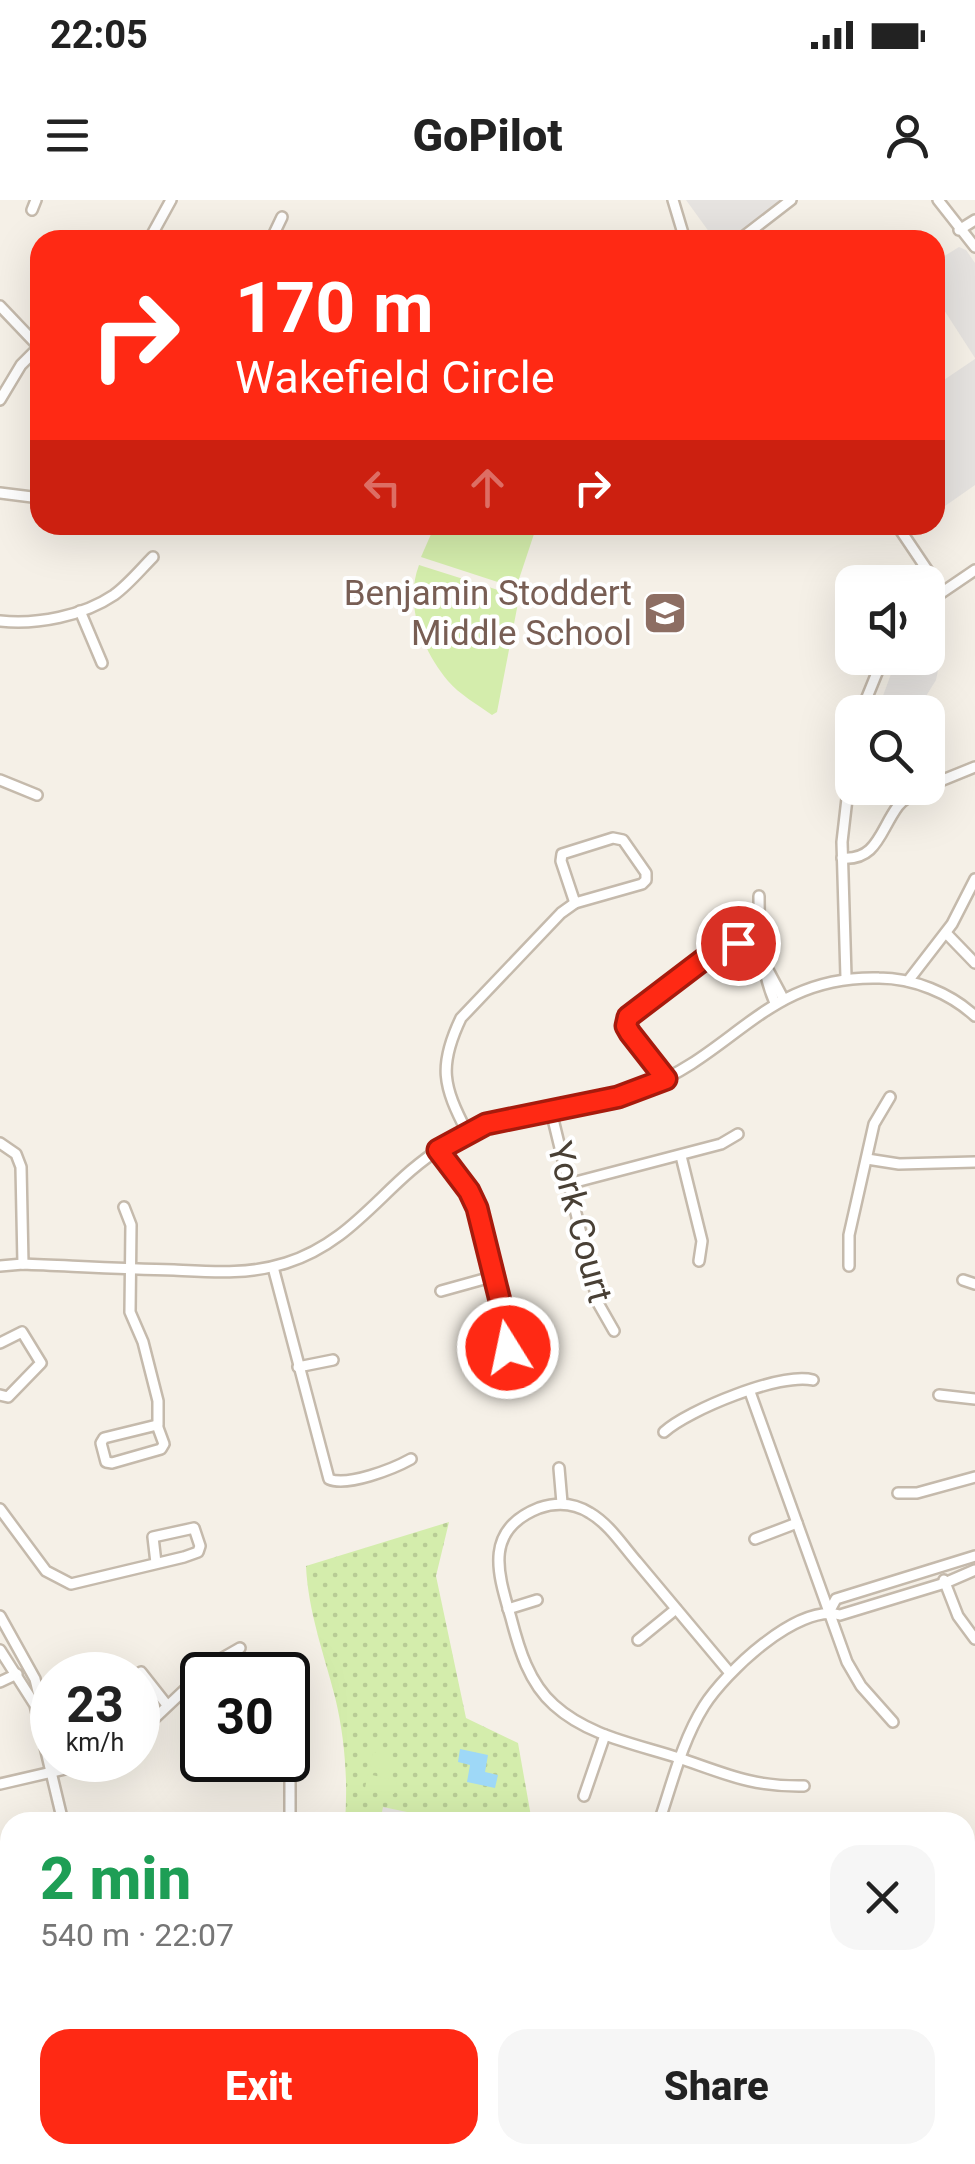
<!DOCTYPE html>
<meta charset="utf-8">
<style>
:root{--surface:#fff;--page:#f6f6f6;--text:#222;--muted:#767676;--accent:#ff2914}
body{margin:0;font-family:Roboto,sans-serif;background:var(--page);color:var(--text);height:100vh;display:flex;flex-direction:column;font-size:38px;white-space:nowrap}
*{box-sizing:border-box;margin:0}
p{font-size:32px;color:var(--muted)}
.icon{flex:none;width:55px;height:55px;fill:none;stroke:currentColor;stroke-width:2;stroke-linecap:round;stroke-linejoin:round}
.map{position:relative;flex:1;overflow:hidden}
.drawer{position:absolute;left:0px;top:1612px;width:975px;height:352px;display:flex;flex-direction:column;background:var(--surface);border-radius:30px 30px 0 0;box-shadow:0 10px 40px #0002}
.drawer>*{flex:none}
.hud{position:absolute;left:30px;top:30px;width:915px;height:305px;border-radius:30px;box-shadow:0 10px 40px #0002;background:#ff2914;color:#fff;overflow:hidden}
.tools{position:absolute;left:835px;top:365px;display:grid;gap:20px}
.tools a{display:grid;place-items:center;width:110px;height:110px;border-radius:20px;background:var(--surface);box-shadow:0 10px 40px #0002;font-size:50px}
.speed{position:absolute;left:30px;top:1452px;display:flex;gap:20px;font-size:50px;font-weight:700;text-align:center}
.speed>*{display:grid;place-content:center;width:130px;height:130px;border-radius:50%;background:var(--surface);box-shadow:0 10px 40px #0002;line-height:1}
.speed small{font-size:25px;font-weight:400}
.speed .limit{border:5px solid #111;border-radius:15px;background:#fff;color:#111}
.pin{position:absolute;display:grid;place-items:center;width:85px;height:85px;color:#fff;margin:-42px;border:5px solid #fff;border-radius:50%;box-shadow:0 2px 10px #0007}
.me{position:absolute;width:110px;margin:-55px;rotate:350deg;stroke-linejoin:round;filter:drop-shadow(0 0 8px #0008)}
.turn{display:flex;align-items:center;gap:35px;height:210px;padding:0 40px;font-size:45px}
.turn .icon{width:130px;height:130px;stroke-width:2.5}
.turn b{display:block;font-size:70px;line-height:85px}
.lanes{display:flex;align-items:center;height:95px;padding:0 40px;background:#0003;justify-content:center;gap:50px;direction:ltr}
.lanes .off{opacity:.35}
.round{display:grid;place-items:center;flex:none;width:105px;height:105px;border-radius:30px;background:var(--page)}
.headline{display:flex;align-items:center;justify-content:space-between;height:170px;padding:0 40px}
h1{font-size:60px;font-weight:800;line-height:75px;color:#1e9e55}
.button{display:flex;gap:20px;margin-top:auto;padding:20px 40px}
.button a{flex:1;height:115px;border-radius:30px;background:var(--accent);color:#fff;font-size:40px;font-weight:800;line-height:115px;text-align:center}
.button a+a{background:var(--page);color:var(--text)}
.status{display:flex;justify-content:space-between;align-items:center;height:70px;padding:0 50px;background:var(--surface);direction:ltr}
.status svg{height:28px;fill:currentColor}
header{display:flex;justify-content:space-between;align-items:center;height:130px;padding:0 40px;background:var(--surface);font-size:45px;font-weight:800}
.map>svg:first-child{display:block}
.park{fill:url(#park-dots)}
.pitch{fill:#d4edac}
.parking{fill:#e6e3e0}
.water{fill:#9ed8f7}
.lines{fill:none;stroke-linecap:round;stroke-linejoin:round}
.street-casing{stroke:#c5baac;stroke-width:14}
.street{stroke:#fff;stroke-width:9}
.route-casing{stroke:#a61b0d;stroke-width:25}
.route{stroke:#ff2914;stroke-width:18}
.labels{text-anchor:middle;stroke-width:8;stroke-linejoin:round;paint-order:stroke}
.education-label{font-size:35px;fill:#785e54;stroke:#fff;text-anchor:end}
.street-label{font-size:35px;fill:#494035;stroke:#fff}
</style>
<div class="status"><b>22:05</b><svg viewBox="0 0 49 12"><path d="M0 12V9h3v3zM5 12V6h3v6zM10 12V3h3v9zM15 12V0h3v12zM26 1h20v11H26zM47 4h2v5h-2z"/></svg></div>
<header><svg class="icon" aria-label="menu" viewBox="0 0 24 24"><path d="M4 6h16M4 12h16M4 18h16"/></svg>GoPilot<svg class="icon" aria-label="person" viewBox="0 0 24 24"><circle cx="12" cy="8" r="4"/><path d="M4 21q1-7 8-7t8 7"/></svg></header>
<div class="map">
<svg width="975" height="1964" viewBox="0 0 975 1964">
<defs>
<pattern id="park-dots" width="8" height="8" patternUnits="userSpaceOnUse" patternTransform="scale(2.5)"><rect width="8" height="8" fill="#d4edac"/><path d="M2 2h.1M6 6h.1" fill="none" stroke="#b8cc95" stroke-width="1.8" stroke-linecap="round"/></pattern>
</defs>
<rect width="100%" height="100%" fill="#f5f0e7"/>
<path class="park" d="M449,1322L436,1376L466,1518L518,1543L532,1622H345C348,1581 345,1538 335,1497C324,1454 308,1411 306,1366Z"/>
<g class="pitch">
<polygon points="435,325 537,325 516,388 421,357"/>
<path d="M419,365L498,390L518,403L497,512L492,515C478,505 459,494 448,481C422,450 404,404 419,365Z"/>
<polygon points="373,1552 401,1559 398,1572 370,1566"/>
<polygon points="368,1574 397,1581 394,1594 365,1588"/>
</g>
<g class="parking">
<polygon points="686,0 786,0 727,40 715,40"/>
<polygon points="959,47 966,50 975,63 975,158 935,96 935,62"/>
<polygon points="975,159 975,285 935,313 935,186"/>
<polygon points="928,442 936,444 941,456 936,480 916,512 877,512 891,474 901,458 928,458"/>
<polygon points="383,1607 436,1618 435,1622 380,1622"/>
</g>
<g class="water">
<polygon points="460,1549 488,1555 485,1572 498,1575 495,1588 467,1582 470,1565 458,1562"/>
<polygon points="209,1955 266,1955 265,1964 211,1964"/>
</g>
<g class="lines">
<g class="street-casing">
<g id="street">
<polyline points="673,0 685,40"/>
<polyline points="938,0 975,47"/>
<polyline points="32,10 36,0"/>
<polyline points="959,30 975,20"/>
<polyline points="149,40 171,0"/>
<polyline points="271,40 282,17"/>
<polyline points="739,40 791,0"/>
<polyline points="0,106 39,147"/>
<polyline points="0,200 21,165 40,146"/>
<polyline points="0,293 40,298"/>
<polyline points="897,325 942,392"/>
<polyline points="928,402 975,370"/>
<polyline points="80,411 102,463"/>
<path d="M0,421C37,425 83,416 114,395C128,385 141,369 153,357"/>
<polyline points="861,512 883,458"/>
<polyline points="0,580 37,595"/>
<polyline points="928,586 975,567"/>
<polygon points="613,638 623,640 646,673 646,680 642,684 575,703 561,661 562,654"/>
<path d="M842,658C877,661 880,630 898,606C905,597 915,593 925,588"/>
<path d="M759,696C759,733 760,768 775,803"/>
<polyline points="946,733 975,763"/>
<polyline points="767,768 783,798"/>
<polyline points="846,777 842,642 852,555"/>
<polyline points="908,781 952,724 975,679"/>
<polyline points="666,879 630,833 626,826 628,817 716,750 729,744 758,743"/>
<polyline points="551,911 598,1103 614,1131"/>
<path d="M467,932C443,886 438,866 461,818L561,713L575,703"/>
<polyline points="0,943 16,954 21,967 23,1064"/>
<polyline points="438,950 477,1007 508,1133 508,1157"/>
<polyline points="681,956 702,1041 699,1061"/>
<polyline points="867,959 899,964 975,962"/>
<polyline points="568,984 721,944 738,934"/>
<polyline points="124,1007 131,1025 130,1112 143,1142 158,1201 158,1225"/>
<path d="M0,1066L23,1064C73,1066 124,1069 174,1070C213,1072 248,1075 286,1063C356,1041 385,982 443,947C505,908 578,913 644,888C736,853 767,775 879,778C913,778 950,793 975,816"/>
<polyline points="849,1066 849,1035 874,924 890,897"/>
<path d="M273,1067L329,1279C347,1287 393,1269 411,1259"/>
<polyline points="963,1080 975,1084"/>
<polyline points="441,1091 495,1076"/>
<polyline points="0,1143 22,1132 41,1163 8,1197 0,1195"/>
<polyline points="298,1167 333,1160"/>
<polyline points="750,1192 847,1462 861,1486 893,1522"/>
<polyline points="939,1195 975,1199"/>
<polygon points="157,1225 164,1244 161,1249 112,1263 106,1262 101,1243 104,1238"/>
<path d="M664,1232C688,1210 781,1172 813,1180"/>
<polyline points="559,1268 562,1303"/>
<polyline points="898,1293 917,1293 975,1277"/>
<polyline points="0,1309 46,1371 71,1384 184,1357 198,1352 200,1346 194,1328 153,1337 156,1363"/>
<polyline points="755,1339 797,1323"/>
<polyline points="944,1380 958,1416 975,1439"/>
<polyline points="508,1409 537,1400"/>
<polyline points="829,1412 836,1399 975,1356"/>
<polyline points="0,1416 35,1479 52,1550"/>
<polyline points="638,1440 676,1409"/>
<polyline points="0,1450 35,1505 63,1622"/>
<polyline points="141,1472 167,1505"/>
<path d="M730,1473C699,1436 668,1399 637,1362C623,1346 609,1324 590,1313C574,1303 557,1302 539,1308C483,1330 498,1374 511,1418C519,1449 529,1483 554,1505C588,1536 636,1544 679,1558C726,1574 752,1587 804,1586"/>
<polyline points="0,1482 17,1474"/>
<polyline points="138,1534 212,1464 240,1448"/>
<polyline points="285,1560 290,1573 290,1622"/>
<polyline points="0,1584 104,1560"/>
<polyline points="584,1596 605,1535"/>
<path d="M659,1622C672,1584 682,1541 704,1506C725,1473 797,1403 840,1415L945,1383L975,1370"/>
<polyline points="0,1725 10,1710"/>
<polyline points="965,1910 975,1902"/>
<polyline points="965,1914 975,1928"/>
<polyline points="465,1964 470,1955"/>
<polyline points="547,1964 550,1955"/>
<polyline points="897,1964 907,1955"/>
</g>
</g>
<use href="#street" class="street"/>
</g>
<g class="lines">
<g class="route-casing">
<polyline id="route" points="508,1148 508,1133 477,1008 469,991 438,950 486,924 618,897 666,879 630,833 626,826 628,817 716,750 738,743"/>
</g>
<use href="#route" class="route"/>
</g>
<defs>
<g id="school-square" transform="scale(2.25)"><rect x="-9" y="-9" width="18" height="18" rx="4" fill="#8d6e63" stroke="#fff"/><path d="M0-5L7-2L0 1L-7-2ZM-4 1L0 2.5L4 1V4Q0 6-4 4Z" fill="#fff"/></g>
</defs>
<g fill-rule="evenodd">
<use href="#school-square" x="665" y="413"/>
</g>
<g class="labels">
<g class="education-label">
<text x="632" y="405">Benjamin Stoddert<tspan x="632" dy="40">Middle School</tspan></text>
</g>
<g class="street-label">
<text transform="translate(580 1022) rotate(75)" y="12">York Court</text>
</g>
</g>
</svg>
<div class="tools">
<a><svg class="icon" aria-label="sound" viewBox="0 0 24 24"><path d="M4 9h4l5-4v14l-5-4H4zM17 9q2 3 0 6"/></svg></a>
<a><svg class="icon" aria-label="search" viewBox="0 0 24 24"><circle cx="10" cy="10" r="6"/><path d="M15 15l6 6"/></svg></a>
</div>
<div class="speed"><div>23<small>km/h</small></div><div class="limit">30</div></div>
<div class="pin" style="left:738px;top:743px;background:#d93025"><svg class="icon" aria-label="arrive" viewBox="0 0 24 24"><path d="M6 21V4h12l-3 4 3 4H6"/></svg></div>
<svg class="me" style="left:508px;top:1148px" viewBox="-20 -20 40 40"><circle r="17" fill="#ff2914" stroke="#fff" stroke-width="3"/><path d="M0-11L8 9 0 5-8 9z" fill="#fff"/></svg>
<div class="hud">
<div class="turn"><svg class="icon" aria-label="right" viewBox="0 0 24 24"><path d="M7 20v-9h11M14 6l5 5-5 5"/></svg><div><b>170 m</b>Wakefield Circle</div></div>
<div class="lanes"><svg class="icon off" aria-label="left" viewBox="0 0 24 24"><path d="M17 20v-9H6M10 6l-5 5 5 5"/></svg><svg class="icon off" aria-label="ahead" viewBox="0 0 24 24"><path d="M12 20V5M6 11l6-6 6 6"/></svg><svg class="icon" aria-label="right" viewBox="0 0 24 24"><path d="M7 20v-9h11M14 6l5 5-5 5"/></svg></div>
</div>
<section class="drawer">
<div class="headline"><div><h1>2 min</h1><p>540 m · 22:07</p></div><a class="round"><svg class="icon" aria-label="close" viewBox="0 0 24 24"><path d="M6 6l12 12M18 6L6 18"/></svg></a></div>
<div class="button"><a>Exit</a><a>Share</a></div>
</section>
</div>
